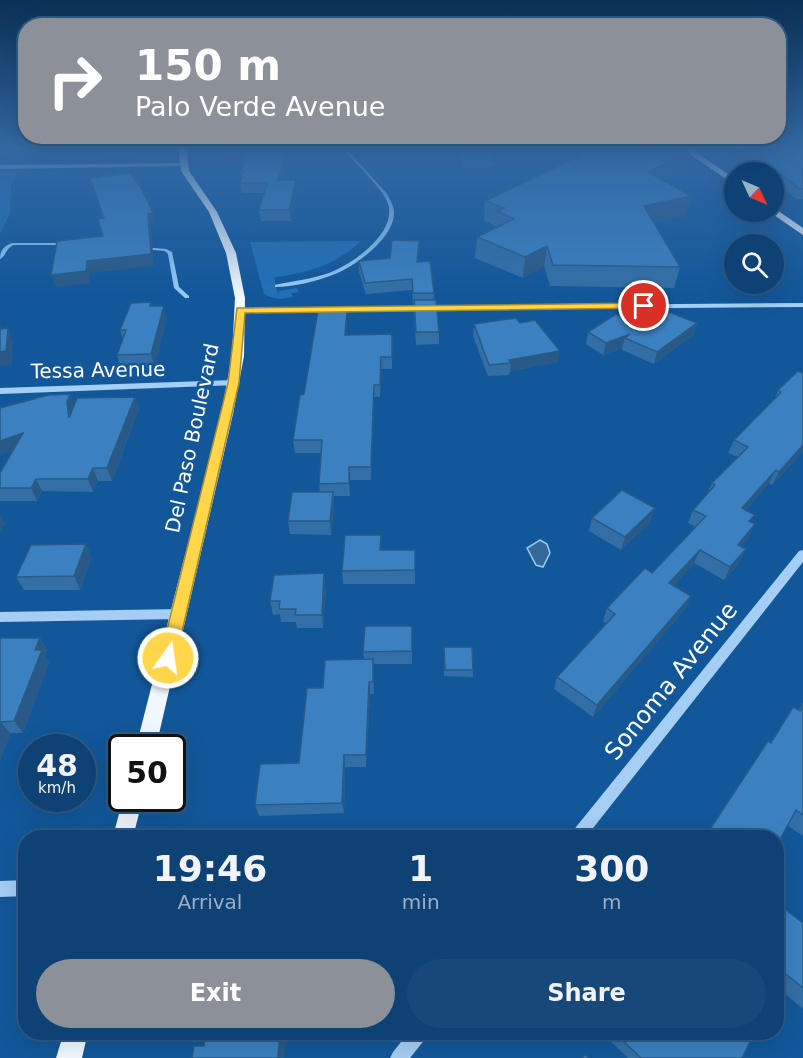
<!DOCTYPE html>
<style>
:root{--surface:#0e4174;--page:#174879;--text:#f1f3f6;--muted:#9bafc5;--line:#2e5a86;--accent:#8c9099}
body{margin:0;font-family:"DejaVu Sans",sans-serif;background:var(--page);color:var(--text);height:100vh;display:flex;flex-direction:column;font-size:22px;white-space:nowrap}
*{box-sizing:border-box;margin:0}
p{font-size:20px;color:var(--muted)}
.icon{flex:none;width:33px;height:33px;fill:none;stroke:currentColor;stroke-width:2;stroke-linecap:round;stroke-linejoin:round}
.map{position:relative;flex:1;overflow:hidden}
.drawer{position:absolute;left:18px;top:830px;width:766px;height:210px;display:flex;flex-direction:column;background:var(--surface);border-radius:24px;box-shadow:0 6px 24px #0002,0 0 0 2px var(--line)}
.drawer>*{flex:none}
.top-card{position:absolute;left:18px;top:18px;width:768px;height:126px;border-radius:24px;box-shadow:0 6px 24px #0002,0 0 0 2px var(--line);background:#8c9099;color:#fff;overflow:hidden}
.needle{width:39px;rotate:134deg}
.controls{position:absolute;left:724px;top:162px;display:grid;gap:12px}
.controls a{display:grid;place-items:center;width:60px;height:60px;border-radius:50%;background:var(--surface);box-shadow:0 6px 24px #0002,0 0 0 2px var(--line);font-size:30px}
.speed{position:absolute;left:18px;top:734px;display:flex;gap:12px;font-size:30px;font-weight:700;text-align:center}
.speed>*{display:grid;place-content:center;width:78px;height:78px;border-radius:50%;background:var(--surface);box-shadow:0 6px 24px #0002,0 0 0 2px var(--line);line-height:1}
.speed small{font-size:15px;font-weight:400}
.speed .limit{border:3px solid #111;border-radius:9px;background:#fff;color:#111}
.pin{position:absolute;display:grid;place-items:center;width:51px;height:51px;color:#fff;margin:-26px;border:3px solid #fff;border-radius:50%;box-shadow:0 2px 6px #0007}
.me{position:absolute;width:66px;margin:-33px;rotate:14deg;stroke-linejoin:round;filter:drop-shadow(0 0 4px #0008)}
.turn{display:flex;align-items:center;gap:21px;height:126px;padding:0 18px;font-size:27px}
.turn .icon{width:78px;height:78px;stroke-width:2.5}
.turn b{display:block;font-size:42px;line-height:51px}
.eta{display:flex;justify-content:space-evenly;align-items:center;height:102px;text-align:center}
.eta b{font-size:36px;font-weight:700;line-height:42px}
.primary-button{display:flex;gap:12px;margin-top:auto;padding:12px 18px}
.primary-button a{flex:1;height:69px;border-radius:36px;background:var(--accent);color:#fff;font-size:24px;font-weight:700;line-height:69px;text-align:center}
.primary-button a+a{background:var(--page);color:var(--text)}
.map>svg:first-child{display:block}
.green{fill:#2170b7}
.water{fill:#366898;stroke:#97cbf7;stroke-width:1.5}
.lines{fill:none;stroke-linecap:round;stroke-linejoin:round}
.stream{fill:#97cbf7;fill-rule:evenodd}
.minor{fill:#a5cef4;fill-rule:evenodd}
.major{fill:#f1f8ff;fill-rule:evenodd}
.wall{fill:#336fa6}
.shaded-wall{fill:#295a87}
.building{fill:#3b81c1;stroke:#295a87;stroke-width:1.5}
.route{fill:#ffd54a;stroke:#a68a30;stroke-width:1.5}
.labels{text-anchor:middle;stroke-width:5;stroke-linejoin:round;paint-order:stroke}
.street-label{font-size:20px;fill:#fff;stroke:#12579a}
.near-street-label{font-size:24px;fill:#fff;stroke:#12579a}
</style>
<div class="map">
<svg width="803" height="1058" viewBox="0 0 803 1058">
<rect width="100%" height="100%" fill="#12579a"/>
<g class="green">
<polygon points="461,149 491,149 494,166 463,167"/>
<polygon points="14,172 17,173 11,186 10,213 0,234 0,173"/>
<path d="M361,241C337,264 307,274 274,277L278,294L279,291L297,288L299,292L291,293L293,297C283,299 273,300 264,294L250,242Z"/>
</g>
<polygon class="water" points="540,540 547,544 550,553 543,567 536,565 527,548"/>
<g class="lines">
<g class="stream">
<path d="M342,148H346L387,194C390,200 394,206 394,212C395,237 356,266 335,274C318,281 293,287 275,287V285C293,281 312,279 329,273C353,264 400,231 387,201C379,184 354,163 342,148Z"/>
<path d="M12,243H66L68,244L66,245H13C5,250 6,256 0,259C0,250 4,246 12,243Z"/>
<polygon points="142,247 166,249 172,252 179,287 189,296 189,298 185,298 174,288 168,254 165,251 142,249"/>
</g>
<g class="minor">
<polygon points="184,163 185,164 182,166 0,169 0,165"/>
<polygon points="803,303 803,307 240,312 236,310 240,308"/>
<polygon points="234,380 238,383 237,385 0,394 0,388"/>
<polygon points="803,550 803,562 586,837 570,837 572,832 799,551"/>
<polygon points="180,609 184,611 186,614 184,617 180,619 0,622 0,612"/>
<polygon points="26,880 26,896 0,897 0,881"/>
<polygon points="409,1032 429,1032 426,1038 410,1058 390,1058 393,1052"/>
</g>
<g class="major">
<polygon points="178,148 186,148 189,171 217,212 236,253 245,298 244,356 233,414 156,747 136,747 221,414 232,356 235,298 226,253 209,212 181,171"/>
<polygon points="681,148 690,148 735,179 735,185"/>
<polygon points="774,208 803,228 803,235 771,213"/>
<polygon points="123,798 143,798 133,837 113,837"/>
<polygon points="64,1032 88,1032 82,1058 56,1058"/>
</g>
</g>
<g class="wall">
<polygon points="97,148 139,148 135,154 99,154"/>
<polygon points="225,148 273,148 272,152 286,162 282,180 297,191 291,221 261,221 259,210 264,193 242,193 240,183 242,178 241,172 243,167 242,157 226,157"/>
<polygon points="744,148 801,148 803,150 803,199 796,199 774,182 774,172 766,172"/>
<polygon points="689,151 685,169 663,181 691,196 685,216 654,223 680,267 674,288 550,286 544,266 523,278 475,258 477,237 496,228 496,226 484,221 485,201 637,155"/>
<polygon points="419,241 418,262 434,293 434,300 439,332 439,344 416,345 412,290 366,294 359,272 359,261 390,258"/>
<polygon points="152,306 167,318 154,367 121,368 117,355 123,339 120,330"/>
<polygon points="347,323 346,335 392,334 392,369 381,369 380,397 374,397 371,480 350,480 350,496 334,496 334,506 331,535 290,534 288,521 320,492 319,484 321,453 295,453 293,440 304,394"/>
<polygon points="520,323 558,362 510,371 509,375 488,376 473,336 474,324"/>
<polygon points="697,323 693,335 654,364 622,350 622,348 603,355 586,344 588,332 642,325"/>
<polygon points="798,371 803,451 772,485 769,483 746,510 751,522 749,538 741,546 740,562 724,580 694,563 674,585 691,596 685,609 593,717 554,689 557,677 606,624 603,621 607,608 652,573 696,527 688,523 693,510 707,494 712,483 738,457 728,453 734,440 775,398 778,390"/>
<polygon points="70,394 74,405 135,397 139,409 112,481 98,481 93,492 42,491 37,501 0,501 0,473 13,451"/>
<polygon points="592,518 650,522 621,550 589,531"/>
<polygon points="381,550 415,570 415,584 343,584 342,571"/>
<polygon points="92,557 80,590 24,590 16,577"/>
<polygon points="326,587 323,628 297,628 296,622 281,622 280,614 273,615 270,601"/>
<polygon points="412,626 412,664 373,664 374,694 370,694 366,767 345,767 344,813 259,816 255,805 299,763 323,688 364,659 363,652"/>
<polygon points="0,638 40,638 47,650 45,656 49,662 23,733 10,733 0,761"/>
<polygon points="444,647 473,670 473,677 444,676"/>
<polygon points="803,703 803,836 788,826 777,837 704,837 768,741 770,743 793,707 798,711"/>
<polygon points="777,903 803,923 803,1009 777,987"/>
<polygon points="601,1032 739,1032 742,1058 628,1058"/>
</g>
<g class="shaded-wall">
<polygon points="134,148 139,148 135,154"/>
<polygon points="269,148 273,148 269,162 268,152"/>
<polygon points="689,151 685,169 643,191 648,172"/>
<polygon points="285,152 286,162 279,191 278,180"/>
<polygon points="296,180 297,191 291,221 289,210"/>
<polygon points="691,196 685,216 640,226 644,206"/>
<polygon points="153,213 155,224 151,225 154,266 90,273 90,283 56,287 51,275 87,261 148,214"/>
<polygon points="547,246 544,266 523,278 525,257"/>
<polygon points="164,306 167,318 154,367 151,354"/>
<polygon points="347,311 347,323 346,347 345,335"/>
<polygon points="697,323 693,335 654,364 657,352"/>
<polygon points="8,328 13,341 12,364 0,366 0,352"/>
<polygon points="630,334 625,338 622,348 603,355 606,343"/>
<polygon points="560,351 558,362 510,371 511,363 509,360"/>
<polygon points="374,385 374,397 371,480 371,467"/>
<polygon points="70,394 75,407 69,418 67,402"/>
<polygon points="135,397 139,409 112,481 107,468"/>
<polygon points="23,433 28,446 0,455 0,441"/>
<polygon points="803,445 803,451 772,485 779,472"/>
<polygon points="349,467 350,480 350,496 349,483"/>
<polygon points="93,468 98,481 93,492 88,479"/>
<polygon points="776,470 769,483 736,521 742,508"/>
<polygon points="36,479 42,491 37,501 31,488"/>
<polygon points="333,492 334,506 331,535 330,521"/>
<polygon points="655,508 650,522 621,550 625,537"/>
<polygon points="0,514 5,523 0,533"/>
<polygon points="755,524 749,538 732,558 738,545"/>
<polygon points="86,544 92,557 80,590 74,576"/>
<polygon points="746,549 740,562 724,580 730,567"/>
<polygon points="700,550 694,563 664,596 669,583"/>
<polygon points="324,573 326,587 323,628 322,615"/>
<polygon points="691,596 685,609 593,717 597,705"/>
<polygon points="40,638 47,650 45,656 49,662 23,733 14,721 35,650"/>
<polygon points="369,682 370,694 366,767 366,755"/>
<polygon points="1,722 10,733 0,761 0,725"/>
<polygon points="344,755 345,767 344,813 342,803"/>
<polygon points="280,1032 287,1032 284,1058 278,1058"/>
</g>
<g class="building">
<polygon points="245,148 269,148 268,152 285,152 278,180 296,180 289,210 259,210 267,183 240,183 244,172 241,172 246,159 241,159"/>
<polygon points="597,148 613,148 637,155 651,148 680,148 689,151 648,172 691,196 644,206 680,267 553,265 547,246 525,257 477,237 514,219 497,211 504,208 485,201"/>
<polygon points="756,148 801,148 803,150 803,189 800,189 778,172"/>
<polygon points="130,173 141,188 153,213 148,214 151,254 87,261 86,271 51,275 57,241 103,236 98,219 104,218 90,178"/>
<polygon points="392,240 419,241 417,262 430,261 434,293 413,293 412,279 365,283 359,261 390,258"/>
<polygon points="414,300 436,300 439,332 416,332"/>
<polygon points="151,302 150,306 164,306 151,354 117,355 126,330 120,330 131,303"/>
<polygon points="664,310 697,323 657,352 625,338 630,334 606,343 588,332 616,314 642,325"/>
<polygon points="318,311 347,311 345,335 392,334 392,357 381,357 380,385 374,385 371,467 349,467 349,483 319,484 322,440 293,440 300,395 304,394"/>
<polygon points="516,318 520,323 535,320 560,351 509,360 511,363 489,365 474,324"/>
<polygon points="0,326 1,329 8,328 6,351 0,352"/>
<polygon points="798,371 803,373 803,445 779,472 776,470 742,508 755,515 749,521 755,524 738,545 746,549 730,567 700,550 669,583 691,596 597,705 557,677 615,614 607,608 645,568 652,573 706,516 693,510 715,485 712,483 748,447 734,440 781,392 778,390"/>
<polygon points="70,394 67,402 69,418 77,398 135,397 107,468 93,468 88,479 36,479 31,488 0,488 0,473 23,433 0,441 0,408 48,395"/>
<polygon points="622,490 655,508 625,537 592,518"/>
<polygon points="292,492 333,492 330,521 288,521"/>
<polygon points="345,535 381,535 380,550 415,550 415,570 342,571"/>
<polygon points="86,544 74,576 16,577 31,545"/>
<polygon points="324,573 322,615 295,615 296,609 279,609 280,601 270,601 274,575"/>
<polygon points="365,626 412,626 412,651 363,652"/>
<polygon points="0,638 40,638 35,650 42,650 14,721 1,722 0,725"/>
<polygon points="444,647 472,647 473,670 445,670"/>
<polygon points="373,659 373,682 369,682 366,755 344,755 342,803 255,805 260,764 299,763 307,688 323,688 325,660"/>
<polygon points="803,706 803,815 796,810 777,845 777,837 705,837 768,741 771,743 793,707 800,711"/>
<polygon points="777,903 803,923 803,988 777,967"/>
<polygon points="206,1032 280,1032 278,1058 192,1058 194,1046 204,1046"/>
<polygon points="614,1032 739,1032 750,1042 742,1058 641,1058"/>
<polygon points="585,1054 589,1058 582,1058"/>
</g>
<linearGradient id="sky" x2="0" y2="1"><stop stop-color="#0a3055"/><stop offset="0.5" stop-color="#3369a3"/><stop offset="1" stop-color="#3369a3" stop-opacity="0"/></linearGradient>
<rect width="803" height="296" fill="url(#sky)"/>
<polygon class="route" points="644,303 648,306 647,308 245,313 239,383 176,658 174,663 168,665 163,663 160,658 228,383 237,308"/>
<g class="labels">
<g class="street-label">
<text transform="translate(98 370) rotate(-1)" y="7">Tessa Avenue</text>
<text transform="translate(192 438) rotate(-78)" y="7">Del Paso Boulevard</text>
</g>
<g class="near-street-label">
<text transform="translate(671 681) rotate(-51)" y="8">Sonoma Avenue</text>
</g>
</g>
</svg>
<div class="controls">
<a><svg class="needle" viewBox="-14 -14 28 28"><path d="M0-13l5 13h-10z" fill="#e53935"/><path d="M0 13l5-13h-10z" fill="#9bafc5"/></svg></a>
<a><svg class="icon" aria-label="search" viewBox="0 0 24 24"><circle cx="10" cy="10" r="6"/><path d="M15 15l6 6"/></svg></a>
</div>
<div class="speed"><div>48<small>km/h</small></div><div class="limit">50</div></div>
<div class="pin" style="left:644px;top:306px;background:#d93025"><svg class="icon" aria-label="arrive" viewBox="0 0 24 24"><path d="M6 21V4h12l-3 4 3 4H6"/></svg></div>
<svg class="me" style="left:168px;top:658px" viewBox="-20 -20 40 40"><circle r="17" fill="#ffd54a" stroke="#fff" stroke-width="3"/><path d="M0-11L8 9 0 5-8 9z" fill="#fff"/></svg>
<div class="top-card">
<div class="turn"><svg class="icon" aria-label="right" viewBox="0 0 24 24"><path d="M7 20v-9h11M14 6l5 5-5 5"/></svg><div><b>150 m</b>Palo Verde Avenue</div></div>
</div>
<section class="drawer">
<div class="eta">
<div><b>19:46</b><p>Arrival</p></div>
<div><b>1</b><p>min</p></div>
<div><b>300</b><p>m</p></div>
</div>
<div class="primary-button"><a>Exit</a><a>Share</a></div>
</section>
</div>
